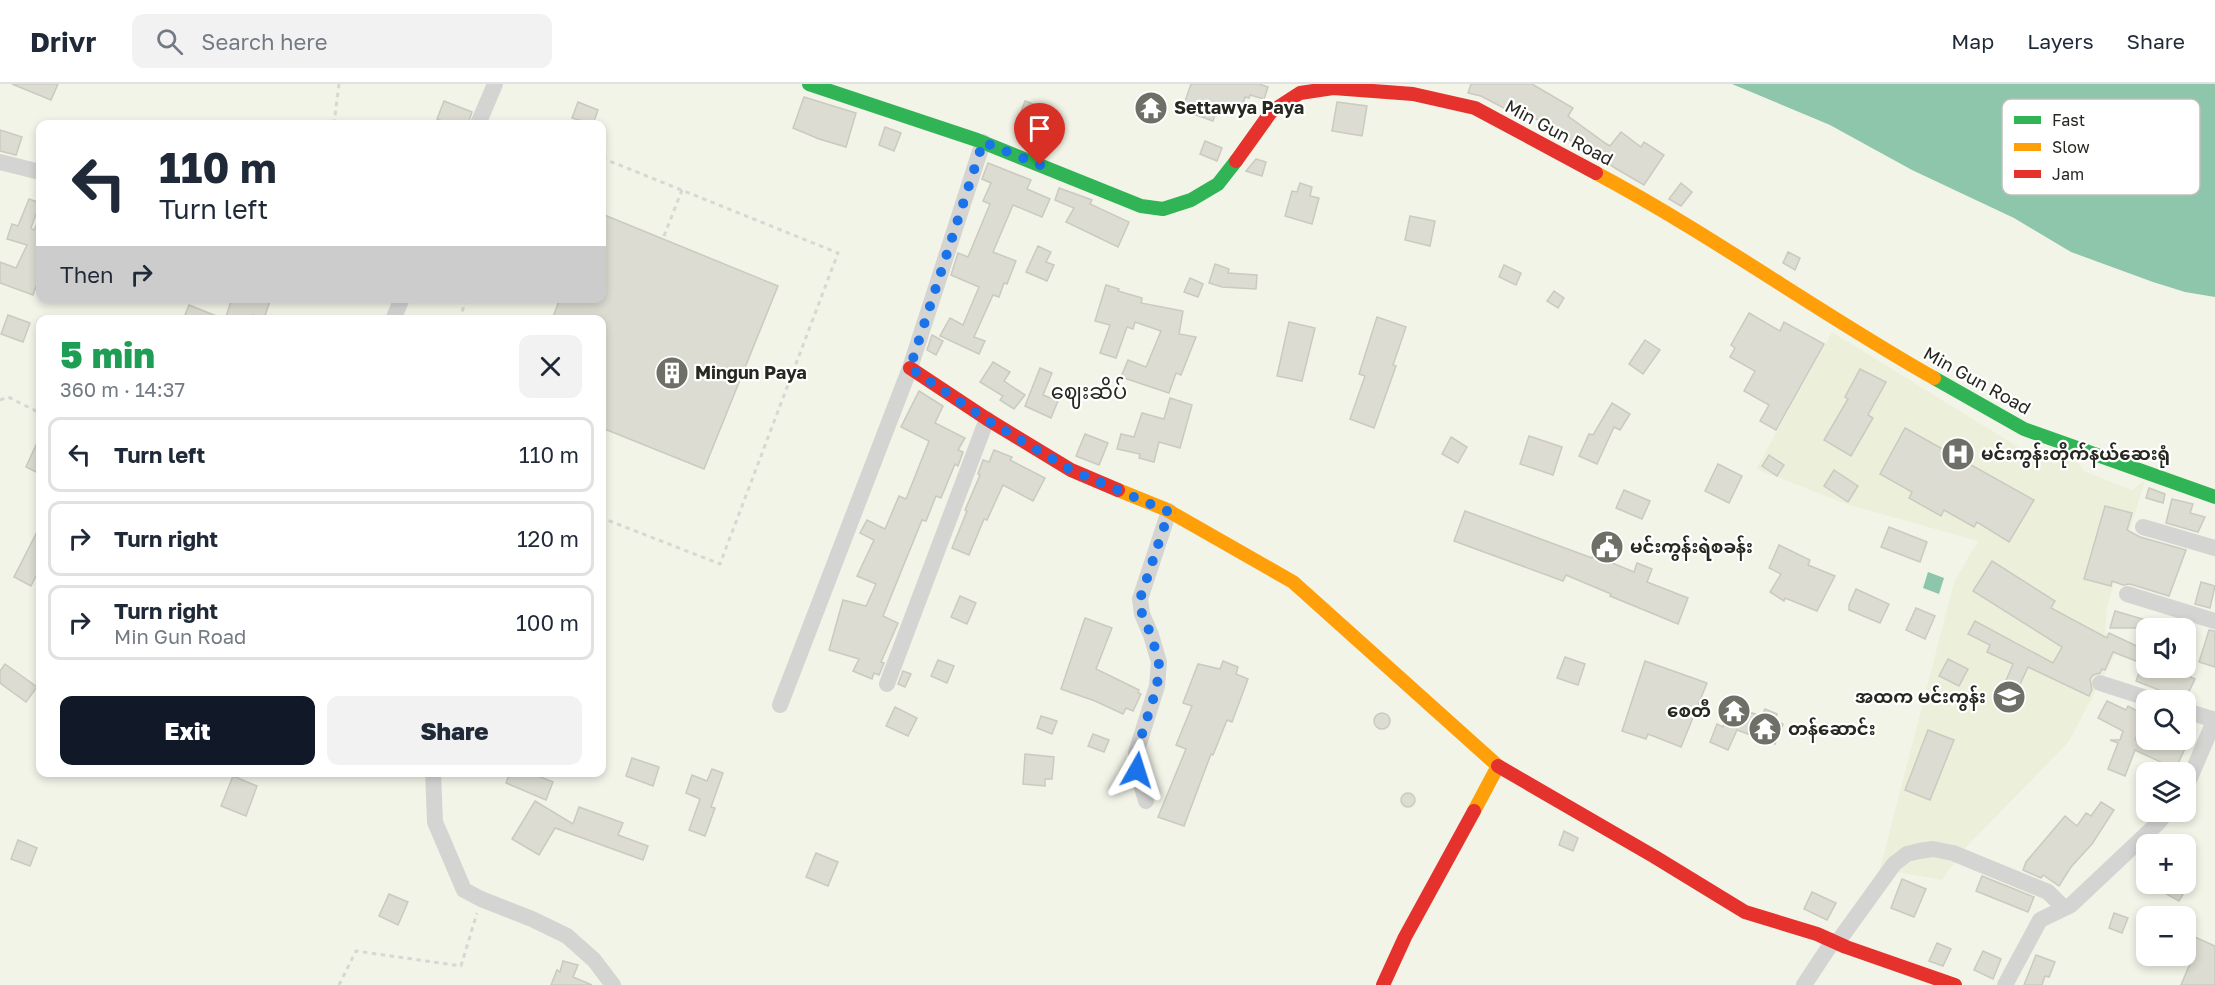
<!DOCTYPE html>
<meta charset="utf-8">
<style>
:root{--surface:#fff;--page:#f2f2f3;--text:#1f2937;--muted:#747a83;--line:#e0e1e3;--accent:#111827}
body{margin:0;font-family:"Golos Text","Noto Sans Myanmar",sans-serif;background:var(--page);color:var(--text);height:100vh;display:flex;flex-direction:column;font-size:22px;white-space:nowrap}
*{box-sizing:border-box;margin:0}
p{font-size:20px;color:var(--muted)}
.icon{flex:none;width:33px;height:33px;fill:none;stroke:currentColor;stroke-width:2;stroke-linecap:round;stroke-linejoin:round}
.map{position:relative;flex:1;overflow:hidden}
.drawer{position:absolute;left:36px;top:231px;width:570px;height:462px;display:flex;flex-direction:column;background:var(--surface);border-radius:12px;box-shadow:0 3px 9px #0003}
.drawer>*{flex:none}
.hud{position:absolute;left:36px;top:36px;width:570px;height:183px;border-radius:12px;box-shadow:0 3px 9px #0003;background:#fff;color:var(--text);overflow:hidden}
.tools{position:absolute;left:2136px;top:534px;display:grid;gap:12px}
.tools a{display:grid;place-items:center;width:60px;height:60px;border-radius:12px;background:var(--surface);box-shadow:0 3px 9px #0003;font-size:30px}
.pin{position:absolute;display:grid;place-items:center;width:51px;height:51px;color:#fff;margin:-62px -26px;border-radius:50% 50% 50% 0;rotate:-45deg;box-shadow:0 0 6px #0007}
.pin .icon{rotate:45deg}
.me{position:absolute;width:66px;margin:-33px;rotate:6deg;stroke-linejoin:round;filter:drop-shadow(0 0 4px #0008)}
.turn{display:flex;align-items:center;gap:21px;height:126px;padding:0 24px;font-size:27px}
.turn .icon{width:78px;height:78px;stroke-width:2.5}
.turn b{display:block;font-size:42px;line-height:51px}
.then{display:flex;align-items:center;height:57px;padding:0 24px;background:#0003;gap:12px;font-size:22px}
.round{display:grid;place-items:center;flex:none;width:63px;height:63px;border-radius:12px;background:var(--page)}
.summary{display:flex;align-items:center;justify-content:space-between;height:102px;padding:0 24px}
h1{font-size:36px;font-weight:800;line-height:45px;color:#1e9e55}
.action{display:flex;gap:12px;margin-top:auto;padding:12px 24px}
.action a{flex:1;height:69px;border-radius:12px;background:var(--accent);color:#fff;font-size:24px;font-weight:800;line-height:69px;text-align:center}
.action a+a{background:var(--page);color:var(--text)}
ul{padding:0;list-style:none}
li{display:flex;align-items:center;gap:18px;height:75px;margin:0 12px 9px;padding:0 12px;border:3px solid var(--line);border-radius:12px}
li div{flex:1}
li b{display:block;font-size:22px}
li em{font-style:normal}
header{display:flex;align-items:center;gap:36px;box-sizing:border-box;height:84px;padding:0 30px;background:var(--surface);border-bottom:2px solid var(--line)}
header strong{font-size:28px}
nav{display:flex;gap:33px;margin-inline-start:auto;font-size:21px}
.search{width:420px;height:54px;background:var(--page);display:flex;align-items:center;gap:15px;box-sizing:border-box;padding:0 21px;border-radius:12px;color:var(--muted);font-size:22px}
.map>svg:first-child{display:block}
.built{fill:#ecf0db}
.water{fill:#8dc6aa}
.building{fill:#dcdcd2;stroke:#cacac0;stroke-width:1.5}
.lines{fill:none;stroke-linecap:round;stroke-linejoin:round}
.path{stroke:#d7d7d4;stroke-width:3;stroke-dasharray:4.5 4.5;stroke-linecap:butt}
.street{stroke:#d4d4d2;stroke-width:16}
.fast{stroke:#30b455;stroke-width:14}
.slow{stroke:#ff9f0a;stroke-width:14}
.jam{stroke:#e5322d;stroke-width:14}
.route{stroke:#1a73e8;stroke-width:10;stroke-dasharray:0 18}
.labels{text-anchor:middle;stroke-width:4.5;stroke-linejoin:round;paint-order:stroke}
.poi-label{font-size:18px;font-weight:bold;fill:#272820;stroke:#fff;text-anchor:start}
.street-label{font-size:18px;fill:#272820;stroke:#fff}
.quarter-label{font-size:21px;fill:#272820;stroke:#fff}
.key{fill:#fff;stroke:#bebebc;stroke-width:1.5}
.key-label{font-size:16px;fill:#272820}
</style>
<header>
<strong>Drivr</strong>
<div class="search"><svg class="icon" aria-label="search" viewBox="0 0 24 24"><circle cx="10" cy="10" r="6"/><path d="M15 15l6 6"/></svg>Search here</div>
<nav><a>Map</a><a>Layers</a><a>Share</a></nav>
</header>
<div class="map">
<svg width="2215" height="901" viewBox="0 0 2215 901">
<rect width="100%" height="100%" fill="#f2f4e8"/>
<polygon class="built" points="1832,248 2028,369 2055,380 2072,370 2084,387 2132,406 2145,396 2107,523 2105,547 2119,563 2068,659 1964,765 1942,796 1880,785 1954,498 1978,457 1846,420 1756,385"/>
<g class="water">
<polygon points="1732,0 2215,0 2215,213 2185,208 2153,198 2071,168 2014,134 1912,86 1830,41"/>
<polygon points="1928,488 1944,494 1939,510 1923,504"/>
</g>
<g class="building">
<polygon points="12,0 58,0 51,16"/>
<polygon points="1191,0 1259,0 1268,3 1264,15 1250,11 1249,14 1245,13 1241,27 1219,19 1213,37 1182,26"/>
<polygon points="1471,0 1532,0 1573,24 1568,32 1605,59 1610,62 1621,48 1641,63 1644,58 1664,71 1644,101 1615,84 1575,56 1573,58 1517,23 1515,30 1481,12 1468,9"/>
<polygon points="804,13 856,29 846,63 819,55 793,44"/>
<polygon points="444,17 472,28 468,40 450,40 437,35"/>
<polygon points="1025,17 1051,27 1036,64 1021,58 1025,46 1016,42"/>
<polygon points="578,18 598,26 593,40 572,34"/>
<polygon points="1337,18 1367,22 1362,52 1332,47"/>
<polygon points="885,43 901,49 894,67 879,61"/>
<polygon points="0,46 22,53 16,71 0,67"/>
<polygon points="1205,57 1222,64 1217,77 1200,70"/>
<polygon points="1256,75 1266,78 1262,92 1246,87"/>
<polygon points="988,79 1031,96 1027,105 1050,115 1042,133 1013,121 993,168 1016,177 1007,200 1004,199 999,213 993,211 974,253 985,257 979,270 940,252 950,234 963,241 979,203 951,191 958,169 968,173 990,120 983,117 991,99 982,95"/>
<polygon points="1300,99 1312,103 1310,112 1319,114 1312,140 1285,132 1292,107 1297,108"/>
<polygon points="1681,99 1692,108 1681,122 1669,115"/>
<polygon points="1059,104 1092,116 1090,120 1129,138 1118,163 1066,138 1074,124 1055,116"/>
<polygon points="29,115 40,119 31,144 34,146 40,134 40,191 33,211 0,199 0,178 16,184 27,161 7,155 12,140 18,142"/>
<polygon points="602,130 778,202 704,385 602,344 602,236 552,236 560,214 602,214"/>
<polygon points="1410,132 1435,137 1430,162 1405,156"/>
<polygon points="1038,162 1051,168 1046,178 1054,181 1047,197 1026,188"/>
<polygon points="1788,168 1800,174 1795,186 1783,179"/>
<polygon points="1215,180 1229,185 1228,189 1257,191 1256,205 1222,203 1209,199"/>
<polygon points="1504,181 1521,189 1516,201 1499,193"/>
<polygon points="1190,194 1203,200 1198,213 1184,208"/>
<polygon points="1106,201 1119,205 1118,207 1142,214 1141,219 1183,227 1179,250 1196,253 1181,291 1176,289 1169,309 1121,293 1128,276 1146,283 1161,247 1135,238 1133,245 1127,243 1116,274 1100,269 1110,241 1095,237"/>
<polygon points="1554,207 1564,214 1558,224 1547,217"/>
<polygon points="232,214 271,214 264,235 253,231 251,236 225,236"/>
<polygon points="189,221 224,235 224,236 183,236"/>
<polygon points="1749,229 1780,247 1784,238 1824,260 1776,346 1760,337 1769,321 1744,307 1755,287 1730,273 1735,264 1731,261"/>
<polygon points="8,231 30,239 23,258 1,250"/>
<polygon points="1377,233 1406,243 1393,281 1396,282 1374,344 1350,335 1365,292 1359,290"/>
<polygon points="1289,238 1315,244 1302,297 1277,292"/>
<polygon points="932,251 943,257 936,271 927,266"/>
<polygon points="1645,256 1660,266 1643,290 1629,280"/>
<polygon points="993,278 1010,288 1004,297 1025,311 1014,325 1000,316 1003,312 980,298"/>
<polygon points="1040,284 1052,289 1043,311 1058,317 1051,334 1025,322"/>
<polygon points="1860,285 1886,298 1868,331 1873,334 1851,372 1824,356 1848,315 1845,313"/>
<polygon points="919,307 943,322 935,339 965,354 958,366 963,368 958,382 955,380 941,414 936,412 926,437 922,436 883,532 898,539 881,578 884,579 879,591 874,589 872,595 853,587 859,575 829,566 843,516 866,522 876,500 857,492 874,456 860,449 867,436 885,445 899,412 906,415 929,357 901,343"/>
<polygon points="1170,314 1192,321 1180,364 1159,358 1154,378 1139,374 1140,370 1117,365 1121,350 1134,353 1142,329 1164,335"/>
<polygon points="1612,319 1630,330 1620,346 1614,343 1597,380 1579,372 1589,350 1593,351"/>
<polygon points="1905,344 1946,367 1951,358 1968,368 1964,377 2034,416 2009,458 1977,438 1974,443 1944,426 1941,432 1909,414 1912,408 1880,390"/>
<polygon points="1085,350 1108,359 1099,381 1076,372"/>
<polygon points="40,352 40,390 26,383"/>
<polygon points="1529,352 1562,363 1553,391 1520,380"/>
<polygon points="1451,353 1467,363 1458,379 1442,370"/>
<polygon points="994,366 1012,373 1010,376 1045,394 1033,417 1003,401 987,436 984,435 969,471 952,464 967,427 965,426 980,391 978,390 983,376 989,378"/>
<polygon points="1769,371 1784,381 1777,392 1762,382"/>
<polygon points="1718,380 1742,392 1729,419 1705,407"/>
<polygon points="1834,386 1858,402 1848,418 1824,402"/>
<polygon points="2149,404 2165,410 2163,419 2146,414"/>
<polygon points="1624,406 1650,417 1642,435 1616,424"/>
<polygon points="2172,415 2193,420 2190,429 2205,433 2198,448 2166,439"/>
<polygon points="2105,422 2132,429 2127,446 2140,453 2186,466 2169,512 2130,500 2123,501 2112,497 2111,502 2084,495"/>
<polygon points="1465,427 1592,474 1593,471 1634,488 1637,479 1652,485 1647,498 1688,514 1678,540 1610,512 1611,510 1566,491 1563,497 1454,457"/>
<polygon points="40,442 40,484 31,502 14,493"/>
<polygon points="1889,443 1927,458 1920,478 1881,463"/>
<polygon points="1779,461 1810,476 1808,481 1835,492 1817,527 1785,514 1784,517 1770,508 1781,490 1769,484"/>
<polygon points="1992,477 2055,517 2051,524 2107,554 2109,549 2141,564 2136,577 2113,568 2105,586 2102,585 2100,589 2093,591 2090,595 2092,606 2089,612 2028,583 2017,607 2004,601 2013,580 1987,568 1990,561 1968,550 1975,537 2053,579 2062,563 1973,507"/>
<polygon points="2201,498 2215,502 2210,524 2195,520"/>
<polygon points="1856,505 1889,520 1880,539 1849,526 1849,521"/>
<polygon points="960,512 976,519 967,540 951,533"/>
<polygon points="1916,524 1935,532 1925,555 1906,546"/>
<polygon points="2115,527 2163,541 2162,544 2110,544"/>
<polygon points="1085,534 1112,544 1096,585 1139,606 1138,609 1141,610 1133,627 1126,624 1123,630 1095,617 1061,605"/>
<polygon points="2209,546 2215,547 2215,583 2199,578"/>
<polygon points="1565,573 1585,580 1578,601 1557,594"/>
<polygon points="1948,575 1968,585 1959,602 1939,592"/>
<polygon points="938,576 954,582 947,599 931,592"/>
<polygon points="1223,577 1238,583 1236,590 1248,595 1232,638 1227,636 1213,671 1211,670 1184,742 1158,733 1186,665 1176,661 1192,622 1183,619 1198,580 1220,585"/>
<polygon points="1645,577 1707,599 1681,663 1648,650 1646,655 1622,647"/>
<polygon points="5,580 37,603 26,618 0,599 0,587"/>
<polygon points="2141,584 2169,584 2195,595 2185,616 2136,597"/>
<polygon points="903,587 911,590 905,603 898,600"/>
<polygon points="2107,617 2126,626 2128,622 2146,632 2135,656 2189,656 2174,688 2159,688 2163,679 2135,666 2125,692 2108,685 2118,659 2110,656 2120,656 2123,647 2098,634"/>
<polygon points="1729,622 1762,632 1765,625 1777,630 1775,636 1783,640 1775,660 1737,646 1728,666 1710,658 1717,640 1723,643"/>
<polygon points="895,623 917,634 908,652 886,642"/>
<circle cx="1382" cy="637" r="8"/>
<polygon points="1041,632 1057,637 1052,650 1037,644"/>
<polygon points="1928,646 1954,656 1930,716 1905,706"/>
<polygon points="1093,650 1109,656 1104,668 1088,662"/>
<polygon points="1025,670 1054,673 1052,695 1045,695 1045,702 1023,700"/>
<polygon points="632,674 659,683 653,702 626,692"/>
<polygon points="712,685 723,689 711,723 715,724 705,752 689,746 700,715 686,709 692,691 707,697"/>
<polygon points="510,688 528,688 553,698 546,716 506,699"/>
<polygon points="233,692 257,702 246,732 221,722"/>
<circle cx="1408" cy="716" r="7"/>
<polygon points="535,717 573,740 579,723 623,739 618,751 648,762 643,776 555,744 539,771 512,755"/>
<polygon points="2101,718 2114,726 2092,760 2071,783 2059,802 2043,791 2041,794 2023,786 2026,778 2065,732 2077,742 2086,729 2091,732"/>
<polygon points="1564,747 1578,754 1573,767 1559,761"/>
<polygon points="18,756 37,764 30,782 11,775"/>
<polygon points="816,769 838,778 828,802 806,793"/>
<polygon points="1982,792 2034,813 2028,828 1976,807"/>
<polygon points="1902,795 1926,805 1914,833 1891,824"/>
<polygon points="2149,800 2189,800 2179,817"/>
<polygon points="1812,808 1836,819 1827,836 1804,825"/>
<polygon points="389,810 408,818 398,841 379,832"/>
<polygon points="2114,829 2128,834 2122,849 2109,844"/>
<polygon points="2186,849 2215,862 2215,901 2181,901 2192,875 2186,872"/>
<polygon points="1937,859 1951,865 1943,882 1929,877"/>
<polygon points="1983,867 2001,875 1993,895 1974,886"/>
<polygon points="2036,871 2055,878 2049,893 2045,892 2042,901 2024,901"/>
<polygon points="563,877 578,881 573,893 592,901 551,901 557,886 560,888"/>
</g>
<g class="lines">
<g class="path">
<polyline points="334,40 339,0"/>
<polyline points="602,74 838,169 720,480 602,434"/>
<polyline points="664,152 682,106"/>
<polyline points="459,236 467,214"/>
<polyline points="0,316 8,313 40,329"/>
<polyline points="339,901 356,867 461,882 477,829"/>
</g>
<g class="street">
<polyline points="478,40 495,0"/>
<polyline points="0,78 40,88"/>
<polyline points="393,236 402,214"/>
<polyline points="2143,443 2215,464"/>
<polyline points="2127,510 2215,537"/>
<polyline points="2100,599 2153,616"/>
<polyline points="887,600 987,335"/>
<polyline points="780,621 910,284 983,58"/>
<polyline points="2186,627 2215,636"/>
<polyline points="433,688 435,738 464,806 481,815 532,835 567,852 594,876 613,901"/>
<polyline points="2186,703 2215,635"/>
<polyline points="1146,717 1137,686 1136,669 1157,602 1159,578 1151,551 1142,530 1140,515 1169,427"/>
<polyline points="1837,859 1894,780 1907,770 1919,767 1933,765 1953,769 2048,808 2064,824"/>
<polyline points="1804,901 1833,857"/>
<polyline points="2005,901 2040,836 2071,821 2158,739 2167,728"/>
</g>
<g class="fast">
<polyline points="809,0 977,56 1141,122 1163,125 1191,116 1218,100 1236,77"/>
<polyline points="1934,294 2024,345 2215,413"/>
</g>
<g class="slow">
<path d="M1596,89C1712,151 1819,229 1934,294"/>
<polyline points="1118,406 1165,425 1293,498 1498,682 1474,727"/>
</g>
<g class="jam">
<polyline points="1236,77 1271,28 1300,9 1333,4 1413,10 1475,24 1596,89"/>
<polyline points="910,284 987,335 1071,386 1118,406"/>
<polyline points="1498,682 1655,773 1745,828 1817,850 1846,863 1955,901"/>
<polyline points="1383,901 1405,853 1474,727"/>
</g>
</g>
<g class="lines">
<polyline class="route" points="1040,81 983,58 910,284 987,336 1071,386 1169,428 1140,515 1142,530 1151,551 1159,578 1157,603 1136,669 1137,686"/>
</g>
<defs>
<g id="temple-disc" transform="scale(1.725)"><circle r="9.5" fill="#6e6f66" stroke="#fff"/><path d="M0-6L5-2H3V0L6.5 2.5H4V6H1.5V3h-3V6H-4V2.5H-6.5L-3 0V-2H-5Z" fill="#fff"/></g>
<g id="building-disc" transform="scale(1.725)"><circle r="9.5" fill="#6e6f66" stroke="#fff"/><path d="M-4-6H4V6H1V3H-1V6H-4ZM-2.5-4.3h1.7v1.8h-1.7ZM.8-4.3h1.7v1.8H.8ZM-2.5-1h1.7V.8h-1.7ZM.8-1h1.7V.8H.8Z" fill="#fff"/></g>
<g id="hospital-disc" transform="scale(1.725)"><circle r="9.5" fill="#6e6f66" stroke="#fff"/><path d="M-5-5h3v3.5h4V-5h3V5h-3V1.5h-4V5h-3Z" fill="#fff"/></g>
<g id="civic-disc" transform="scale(1.725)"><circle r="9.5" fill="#6e6f66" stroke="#fff"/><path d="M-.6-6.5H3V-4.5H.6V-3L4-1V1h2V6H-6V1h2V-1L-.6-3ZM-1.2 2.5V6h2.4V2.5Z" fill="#fff"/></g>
<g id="school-disc" transform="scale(1.725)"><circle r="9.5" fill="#6e6f66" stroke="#fff"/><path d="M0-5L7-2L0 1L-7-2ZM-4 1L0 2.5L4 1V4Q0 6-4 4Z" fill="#fff"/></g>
</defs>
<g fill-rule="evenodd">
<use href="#temple-disc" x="1151" y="24"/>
<use href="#building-disc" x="672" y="289"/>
<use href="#hospital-disc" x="1958" y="370"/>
<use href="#civic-disc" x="1607" y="463"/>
<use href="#school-disc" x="2009" y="613"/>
<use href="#temple-disc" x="1734" y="627"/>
<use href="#temple-disc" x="1765" y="645"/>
</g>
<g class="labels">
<g class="poi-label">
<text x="1174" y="30">Settawya Paya</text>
<text x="695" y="295">Mingun Paya</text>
<text x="1981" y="376">မင်းကွန်းတိုက်နယ်ဆေးရုံ</text>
<text x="1630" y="469">မင်းကွန်းရဲစခန်း</text>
<text x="1986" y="619" text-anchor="end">အထက မင်းကွန်း</text>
<text x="1711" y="633" text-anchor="end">စေတီ</text>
<text x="1788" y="651">တန်ဆောင်း</text>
</g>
<g class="street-label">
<text transform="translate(1559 49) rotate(28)" y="6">Min Gun Road</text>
<text transform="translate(1977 297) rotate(29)" y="6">Min Gun Road</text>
</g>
<g class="quarter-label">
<text x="1089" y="315">ဈေးဆိပ်</text>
</g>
</g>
<rect x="2002" y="15" width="198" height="96" rx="9" class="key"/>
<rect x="2014" y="32" width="27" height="8" fill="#30b455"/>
<rect x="2014" y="59" width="27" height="8" fill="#ff9f0a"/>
<rect x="2014" y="86" width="27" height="8" fill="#e5322d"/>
<g class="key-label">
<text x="2052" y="42">Fast</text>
<text x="2052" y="69">Slow</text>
<text x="2052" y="96">Jam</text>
</g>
</svg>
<div class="tools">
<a><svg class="icon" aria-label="sound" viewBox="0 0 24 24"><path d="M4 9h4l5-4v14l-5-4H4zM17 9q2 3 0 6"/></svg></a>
<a><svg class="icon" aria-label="search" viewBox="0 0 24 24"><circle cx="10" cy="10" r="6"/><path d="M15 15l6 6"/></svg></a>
<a><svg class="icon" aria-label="layers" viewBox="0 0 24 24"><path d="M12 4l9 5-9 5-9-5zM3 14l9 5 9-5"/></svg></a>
<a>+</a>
<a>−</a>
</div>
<div class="pin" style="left:1040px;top:81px;background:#d93025"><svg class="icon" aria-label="arrive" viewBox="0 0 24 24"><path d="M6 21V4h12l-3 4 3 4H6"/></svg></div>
<svg class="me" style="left:1137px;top:686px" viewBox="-20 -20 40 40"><path d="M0-17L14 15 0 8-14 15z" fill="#1a73e8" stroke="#fff" stroke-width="4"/></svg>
<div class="hud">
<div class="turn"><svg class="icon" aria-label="left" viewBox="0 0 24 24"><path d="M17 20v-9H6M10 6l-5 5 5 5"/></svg><div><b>110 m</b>Turn left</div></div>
<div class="then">Then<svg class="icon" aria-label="right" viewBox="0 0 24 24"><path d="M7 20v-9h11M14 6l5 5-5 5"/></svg></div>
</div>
<section class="drawer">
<div class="summary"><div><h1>5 min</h1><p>360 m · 14:37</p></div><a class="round"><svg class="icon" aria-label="close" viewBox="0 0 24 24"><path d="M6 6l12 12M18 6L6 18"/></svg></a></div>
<ul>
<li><svg class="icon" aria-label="left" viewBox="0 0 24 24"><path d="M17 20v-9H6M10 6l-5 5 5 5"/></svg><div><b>Turn left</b></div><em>110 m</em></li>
<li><svg class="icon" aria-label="right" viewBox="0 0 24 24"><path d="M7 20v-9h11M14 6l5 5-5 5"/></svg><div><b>Turn right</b></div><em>120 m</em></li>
<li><svg class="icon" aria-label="right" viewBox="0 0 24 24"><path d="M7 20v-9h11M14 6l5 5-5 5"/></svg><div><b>Turn right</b><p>Min Gun Road</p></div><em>100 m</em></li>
</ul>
<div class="action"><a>Exit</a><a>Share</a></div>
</section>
</div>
